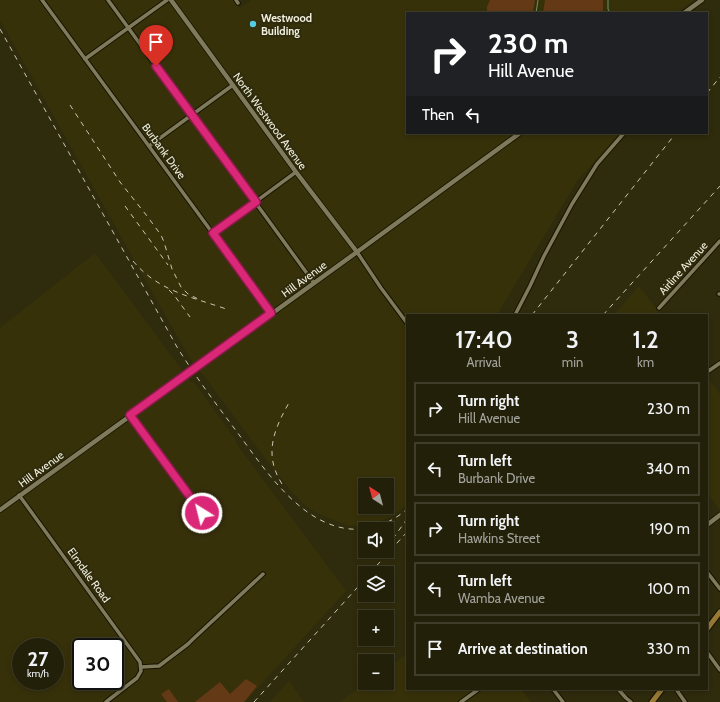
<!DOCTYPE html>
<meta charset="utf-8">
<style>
:root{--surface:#23200a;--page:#2f2d18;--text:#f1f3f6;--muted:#a3a39c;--line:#403e2b}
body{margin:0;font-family:Cabin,sans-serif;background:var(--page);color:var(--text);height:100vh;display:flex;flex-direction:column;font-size:15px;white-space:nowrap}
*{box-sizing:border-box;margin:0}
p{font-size:13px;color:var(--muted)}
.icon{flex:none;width:22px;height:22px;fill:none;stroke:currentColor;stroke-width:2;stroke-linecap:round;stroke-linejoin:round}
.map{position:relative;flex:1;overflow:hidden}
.panel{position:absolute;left:406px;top:314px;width:302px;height:376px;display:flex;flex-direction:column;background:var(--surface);border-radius:0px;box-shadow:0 2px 6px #0003,0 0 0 1px var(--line)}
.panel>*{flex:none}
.banner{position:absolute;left:406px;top:12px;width:302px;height:122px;border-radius:0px;box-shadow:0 2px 6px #0003,0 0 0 1px var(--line);background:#202124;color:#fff;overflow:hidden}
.needle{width:26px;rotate:324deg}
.tools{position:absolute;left:358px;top:478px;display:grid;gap:8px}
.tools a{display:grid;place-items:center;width:36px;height:36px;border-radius:0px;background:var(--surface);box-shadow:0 2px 6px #0003,0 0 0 1px var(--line);font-size:20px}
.speed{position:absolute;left:12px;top:638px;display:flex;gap:8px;font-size:20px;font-weight:700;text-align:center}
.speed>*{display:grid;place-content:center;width:52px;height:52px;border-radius:50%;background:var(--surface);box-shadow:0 2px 6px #0003,0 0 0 1px var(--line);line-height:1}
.speed small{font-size:10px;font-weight:400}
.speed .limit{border:2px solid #111;border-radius:6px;background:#fff;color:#111}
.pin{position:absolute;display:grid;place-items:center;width:34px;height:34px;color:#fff;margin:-41px -17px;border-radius:50% 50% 50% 0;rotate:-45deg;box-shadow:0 0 4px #0007}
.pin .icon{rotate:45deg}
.me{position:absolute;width:44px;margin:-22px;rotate:324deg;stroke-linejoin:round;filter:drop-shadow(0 0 3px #0008)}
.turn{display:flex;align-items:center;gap:14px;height:84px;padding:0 16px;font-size:18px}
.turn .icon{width:52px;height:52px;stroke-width:2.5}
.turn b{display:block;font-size:28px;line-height:34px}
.then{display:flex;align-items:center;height:38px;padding:0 16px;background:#0003;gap:8px;font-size:15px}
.eta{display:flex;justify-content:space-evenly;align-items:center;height:68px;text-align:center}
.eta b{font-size:24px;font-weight:600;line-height:28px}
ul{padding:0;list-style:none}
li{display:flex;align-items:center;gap:12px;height:54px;margin:0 8px 6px;padding:0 8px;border:2px solid var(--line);border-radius:0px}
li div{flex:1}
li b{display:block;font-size:15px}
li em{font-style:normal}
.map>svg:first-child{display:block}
.built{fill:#37310a;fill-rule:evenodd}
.green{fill:#633916}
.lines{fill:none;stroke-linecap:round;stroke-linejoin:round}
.stream{stroke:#70936d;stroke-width:1}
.street-casing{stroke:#171300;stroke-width:5.5}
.secondary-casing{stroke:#171300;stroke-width:6}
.primary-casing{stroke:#171300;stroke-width:7}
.street{stroke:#7f7a5b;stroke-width:3.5}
.secondary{stroke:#7f7a5b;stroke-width:4.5}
.primary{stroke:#987a36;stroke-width:5}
.rail{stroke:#c9c7b2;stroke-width:1;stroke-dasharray:5 5;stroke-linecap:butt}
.route-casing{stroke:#8e194d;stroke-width:10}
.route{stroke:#db2777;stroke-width:7}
.poi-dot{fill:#55cae0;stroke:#2f2b0d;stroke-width:1.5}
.labels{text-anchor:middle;stroke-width:4;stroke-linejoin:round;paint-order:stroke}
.poi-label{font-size:11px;font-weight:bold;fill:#f1efdd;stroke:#2f2b0d;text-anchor:start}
.street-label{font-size:11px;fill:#f1efdd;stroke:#2f2b0d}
</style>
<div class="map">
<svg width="720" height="702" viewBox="0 0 720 702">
<rect width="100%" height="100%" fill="#2f2b0d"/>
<g class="built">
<path d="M0,0H234L240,8L251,0H694L676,13H407V133H620L577,181L497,315H407V503L401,510L386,519L367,525L352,526L346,525L315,512L307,507L291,491L243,429L205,377L193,364L137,265L0,20ZM365,485H387V507H365Z"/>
<path d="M95,253L191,382L193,381L236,440V443L346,591L245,702H0V328ZM21,647H55V681H21ZM81,647H115V681H81Z"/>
<polygon points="639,286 661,315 614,315"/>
<polygon points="707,377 720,394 720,510 707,492"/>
<polygon points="407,654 407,689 521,689 531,702 339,702 366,683 387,683 387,668"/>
<polygon points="289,681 304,702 270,702"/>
</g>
<g class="green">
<polygon points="490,0 535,0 533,13 487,13 487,7"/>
<polygon points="545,0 603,0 603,13 543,13"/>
<polygon points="246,679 257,686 244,702 195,702 220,682 230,694"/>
<polygon points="169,689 178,702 167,702 161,694"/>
</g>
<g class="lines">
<g class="stream">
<polyline points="608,0 608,9 610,13"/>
<polyline points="536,13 538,0"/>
</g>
<g class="street-casing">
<g id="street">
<polyline points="42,0 271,313"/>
<polyline points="108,0 314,283"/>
<polyline points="236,0 238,3"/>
<polyline points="85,59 167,0"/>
<polyline points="149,146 233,85"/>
<polyline points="213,233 296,172"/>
<polyline points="357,252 381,288 407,323"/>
<polyline points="719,294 720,294"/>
<polyline points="659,308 720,241"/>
<polyline points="515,315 530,286 544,256 572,204 597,164 624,133"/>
<polyline points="707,372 720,363"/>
<polyline points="130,415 202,513 208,507 209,501 206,499 200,498 197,501 197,507"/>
<polyline points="19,495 140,662 141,671 137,678 106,702"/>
<polyline points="707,572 720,589"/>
<polyline points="707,652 720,670"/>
<polyline points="141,667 159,666 188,644 192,640 263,574"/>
<polyline points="553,689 563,702"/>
<polyline points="618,689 626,698 631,702"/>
<polyline points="676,689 685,702"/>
<polyline points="461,702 479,689"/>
</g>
</g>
<g class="secondary-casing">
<g id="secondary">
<polyline points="171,0 296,172 357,252"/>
<polyline points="684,13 702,0"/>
<polyline points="0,510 357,252 520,133"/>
<polyline points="707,525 720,515"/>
</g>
</g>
<g class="primary-casing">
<g id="primary">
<polyline points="707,629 720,612"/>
<polyline points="652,702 662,689"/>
</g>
</g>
<use href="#street" class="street"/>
<use href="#secondary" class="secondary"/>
<use href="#primary" class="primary"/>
<g class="rail">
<path d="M0,29L177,347C195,376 216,404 237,432C266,471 306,534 363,529C380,527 395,520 407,509"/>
<polyline points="707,93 720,77"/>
<polyline points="70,105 120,182 147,216 161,235 164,242 172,269 181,287 188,294 200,300"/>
<polyline points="125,206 168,265"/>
<path d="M133,261C159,292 193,297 229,310"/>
<polyline points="169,290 174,295 190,317"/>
<polyline points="532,315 676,133"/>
<polyline points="603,315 720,186"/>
<path d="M282,484C263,454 274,429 290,401"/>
<polyline points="387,547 407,519"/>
<polyline points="370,573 407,532"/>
<polyline points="254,702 365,579"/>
</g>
</g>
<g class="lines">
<g class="route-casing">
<polyline id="route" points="156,66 256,202 213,233 271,313 130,415 202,513"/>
</g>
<use href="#route" class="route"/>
</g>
<circle class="poi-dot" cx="253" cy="24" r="4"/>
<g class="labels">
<g class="poi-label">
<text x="261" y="22">Westwood<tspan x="261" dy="13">Building</tspan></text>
</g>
<g class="street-label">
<text transform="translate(270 121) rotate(54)" y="4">North Westwood Avenue</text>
<text transform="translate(164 151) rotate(54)" y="4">Burbank Drive</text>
<text transform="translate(683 268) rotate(-48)" y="4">Airline Avenue</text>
<text transform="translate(304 279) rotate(-36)" y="4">Hill Avenue</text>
<text transform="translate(41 469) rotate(-36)" y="4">Hill Avenue</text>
<text transform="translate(89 575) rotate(54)" y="4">Elmdale Road</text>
</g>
</g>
</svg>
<div class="tools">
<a><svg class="needle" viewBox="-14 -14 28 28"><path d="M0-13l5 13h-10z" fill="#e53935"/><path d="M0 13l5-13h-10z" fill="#a3a39c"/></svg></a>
<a><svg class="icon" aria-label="sound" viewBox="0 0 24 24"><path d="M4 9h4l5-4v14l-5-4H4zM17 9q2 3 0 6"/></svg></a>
<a><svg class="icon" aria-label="layers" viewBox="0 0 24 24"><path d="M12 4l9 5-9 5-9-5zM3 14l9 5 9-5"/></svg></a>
<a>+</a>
<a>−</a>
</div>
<div class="speed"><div>27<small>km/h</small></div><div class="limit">30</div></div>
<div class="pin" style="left:156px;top:66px;background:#d93025"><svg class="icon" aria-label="arrive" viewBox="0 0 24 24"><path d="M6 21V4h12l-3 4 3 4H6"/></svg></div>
<svg class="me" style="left:202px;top:513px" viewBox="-20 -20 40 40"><circle r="17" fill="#db2777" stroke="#fff" stroke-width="3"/><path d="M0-11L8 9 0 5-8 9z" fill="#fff"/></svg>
<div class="banner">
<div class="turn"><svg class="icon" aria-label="right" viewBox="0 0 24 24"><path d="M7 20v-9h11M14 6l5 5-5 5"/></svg><div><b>230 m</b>Hill Avenue</div></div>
<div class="then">Then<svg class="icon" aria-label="left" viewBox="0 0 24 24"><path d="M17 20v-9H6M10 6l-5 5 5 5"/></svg></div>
</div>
<section class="panel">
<div class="eta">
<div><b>17:40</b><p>Arrival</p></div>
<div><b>3</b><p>min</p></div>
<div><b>1.2</b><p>km</p></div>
</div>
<ul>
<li><svg class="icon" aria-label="right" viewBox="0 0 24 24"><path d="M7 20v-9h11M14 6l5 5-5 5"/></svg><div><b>Turn right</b><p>Hill Avenue</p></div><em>230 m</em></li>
<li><svg class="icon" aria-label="left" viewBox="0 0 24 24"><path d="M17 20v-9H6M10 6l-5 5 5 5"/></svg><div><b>Turn left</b><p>Burbank Drive</p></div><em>340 m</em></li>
<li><svg class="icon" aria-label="right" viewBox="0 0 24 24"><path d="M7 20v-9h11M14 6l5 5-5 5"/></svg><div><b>Turn right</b><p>Hawkins Street</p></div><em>190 m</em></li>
<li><svg class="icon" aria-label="left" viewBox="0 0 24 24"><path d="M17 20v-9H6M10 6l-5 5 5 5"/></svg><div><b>Turn left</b><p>Wamba Avenue</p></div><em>100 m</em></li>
<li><svg class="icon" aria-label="arrive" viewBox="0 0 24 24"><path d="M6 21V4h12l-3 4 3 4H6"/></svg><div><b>Arrive at destination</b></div><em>330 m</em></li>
</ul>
</section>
</div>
